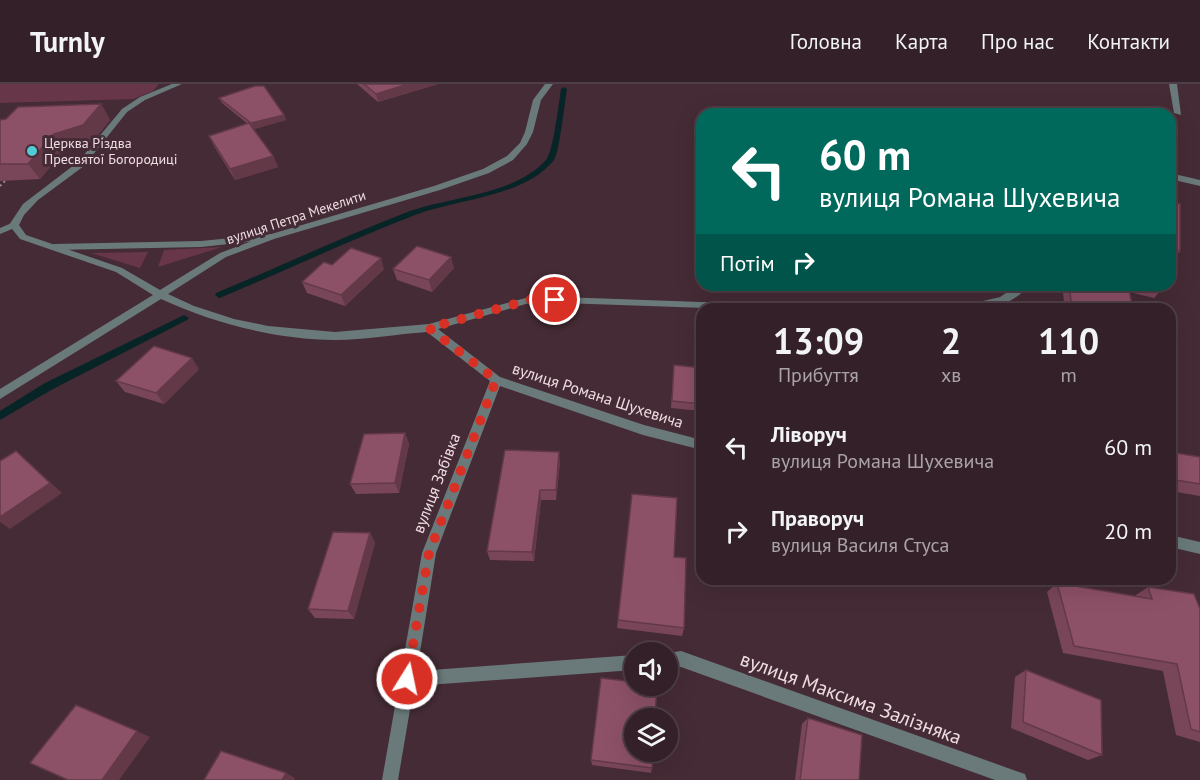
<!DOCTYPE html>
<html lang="uk">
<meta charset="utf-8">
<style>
:root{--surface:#342028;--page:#3f2d34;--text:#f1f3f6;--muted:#a9a3a8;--line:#4e3e45}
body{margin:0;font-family:"PT Sans",sans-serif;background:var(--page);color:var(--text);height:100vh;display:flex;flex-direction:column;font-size:22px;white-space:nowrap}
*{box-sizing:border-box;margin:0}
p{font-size:20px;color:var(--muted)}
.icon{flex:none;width:33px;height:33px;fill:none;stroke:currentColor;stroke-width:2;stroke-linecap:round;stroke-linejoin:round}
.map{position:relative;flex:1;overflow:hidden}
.sheet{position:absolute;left:696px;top:219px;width:480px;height:282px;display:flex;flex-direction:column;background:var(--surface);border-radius:18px;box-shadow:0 6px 24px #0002,0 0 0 2px var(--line)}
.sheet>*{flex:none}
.banner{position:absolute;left:696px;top:24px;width:480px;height:183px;border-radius:18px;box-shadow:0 6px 24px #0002,0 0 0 2px var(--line);background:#00695c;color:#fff;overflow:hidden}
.buttons{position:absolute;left:624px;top:558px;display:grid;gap:12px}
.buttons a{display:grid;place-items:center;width:54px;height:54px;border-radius:50%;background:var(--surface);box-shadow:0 6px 24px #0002,0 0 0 2px var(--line);font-size:30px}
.pin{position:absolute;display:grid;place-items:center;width:51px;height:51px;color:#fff;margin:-26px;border:3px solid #fff;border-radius:50%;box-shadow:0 2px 6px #0007}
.me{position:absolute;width:66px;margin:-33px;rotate:10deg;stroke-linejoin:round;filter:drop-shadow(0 0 4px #0008)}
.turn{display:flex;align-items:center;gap:21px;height:126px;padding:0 24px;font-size:27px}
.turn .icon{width:78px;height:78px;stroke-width:2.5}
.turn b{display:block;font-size:42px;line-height:51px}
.then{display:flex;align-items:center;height:57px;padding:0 24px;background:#0003;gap:12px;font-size:22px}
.eta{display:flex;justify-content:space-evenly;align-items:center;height:102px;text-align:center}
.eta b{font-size:36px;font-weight:800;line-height:42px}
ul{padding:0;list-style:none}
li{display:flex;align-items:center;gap:18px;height:84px;padding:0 24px}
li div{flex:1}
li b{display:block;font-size:22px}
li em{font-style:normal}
header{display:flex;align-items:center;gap:36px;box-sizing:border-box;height:84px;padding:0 30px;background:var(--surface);border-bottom:2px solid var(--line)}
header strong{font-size:28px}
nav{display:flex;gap:33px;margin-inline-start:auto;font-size:21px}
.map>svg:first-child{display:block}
.green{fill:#673649}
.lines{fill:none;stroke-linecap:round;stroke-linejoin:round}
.stream{fill:#072426;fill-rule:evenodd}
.path{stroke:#9d888f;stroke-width:2;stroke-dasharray:2 3;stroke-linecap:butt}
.lane{fill:#6a7a7b;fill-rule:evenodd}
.street{fill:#6a7a7b;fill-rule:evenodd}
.wall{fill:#794659}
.shaded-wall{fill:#633948}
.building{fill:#8d5167;stroke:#633948;stroke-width:1.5}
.route{stroke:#d93025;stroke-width:10;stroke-dasharray:0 18}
.poi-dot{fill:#51ccd4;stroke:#452b35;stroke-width:2}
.labels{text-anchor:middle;stroke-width:6;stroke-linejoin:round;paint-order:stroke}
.far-poi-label{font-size:14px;fill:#efdde2;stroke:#452b35;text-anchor:start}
.far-street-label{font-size:14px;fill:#efdde2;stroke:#452b35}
.street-label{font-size:16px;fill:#efdde2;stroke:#452b35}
.near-street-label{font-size:20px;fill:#efdde2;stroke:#452b35}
</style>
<header>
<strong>Turnly</strong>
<nav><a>Головна</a><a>Карта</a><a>Про нас</a><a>Контакти</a></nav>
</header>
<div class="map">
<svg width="1200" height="696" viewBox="0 0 1200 696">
<rect width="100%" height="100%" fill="#452b35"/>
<g class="green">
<polygon points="0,0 159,0 153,7 133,15 0,19"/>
<polygon points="222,163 158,183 164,166"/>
<polygon points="148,168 140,184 91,169"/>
</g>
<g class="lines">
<g class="stream">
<path d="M564,3L567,5C565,17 559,70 554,76C525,113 457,115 415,131C350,156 287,186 222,213L219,214L215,211L216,209C281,182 345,152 410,127C453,112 514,111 546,76C553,69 559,18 561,5Z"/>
<polygon points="184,231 189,234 187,236 53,305 0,336 0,327 45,299"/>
</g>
<polyline class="path" points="0,102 5,97"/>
<g class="lane">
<polygon points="1169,0 1177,0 1181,31 1174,29"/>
<polygon points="14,138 19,141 17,143 0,150 0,144"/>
<polygon points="271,150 274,151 274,155 201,163 54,166 49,163 54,160 201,157"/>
</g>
<g class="street">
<path d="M172,0H182L145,16L127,28L84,82L38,116L24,131L19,141L26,151L122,184L160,206L220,169L268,151L434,102L483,85L507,72L520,59L525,48L533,16L545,0H553L541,16L533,48L527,60L513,76L489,89L440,106L274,155L226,173L168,210L194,222L234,235L268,242L335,248L429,240L533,212L844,223L845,225H735L533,218L438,245L500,293L644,341L702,356V366L643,351L500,302L436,469L417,587L634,571V586L414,602L398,696H382L422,469L490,297L427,248C397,250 365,256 335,256C275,255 215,240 161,215L0,315V305L153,211L116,188L20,155L9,141L23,120L78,78L122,25L140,13Z"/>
<polygon points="1170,89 1200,96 1200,102 1170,95"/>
<path d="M1018,201H1029C1011,224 984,225 957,225L962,222L1000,213Z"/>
<polygon points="1170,451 1200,458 1200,470 1170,463"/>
<polygon points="681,567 1019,688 1025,690 1027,696 995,696 681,583 668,583 668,569"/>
</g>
</g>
<g class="wall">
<polygon points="357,0 438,0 378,18"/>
<polygon points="219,14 284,31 286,36 254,45 252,44 273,72 278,83 235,96 214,62 209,52 248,40 222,19"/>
<polygon points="101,20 110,36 93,57 65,65 40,95 0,97 0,36"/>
<polygon points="1170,118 1180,167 1173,176 1170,175"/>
<polygon points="702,165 702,192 696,191 697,180"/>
<polygon points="332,181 384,185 345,222 307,209 302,198"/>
<polygon points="454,184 432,208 397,196 393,185"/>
<polygon points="1062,201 1161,201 1162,205 1154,214 1129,208 1133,225 1065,225"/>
<polygon points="674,281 702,284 702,327 671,324"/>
<polygon points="199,285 164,320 125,308 116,297"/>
<polygon points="405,349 409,360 399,409 356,410 350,400"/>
<polygon points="1170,368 1200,373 1200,412 1170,407"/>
<polygon points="560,378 556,416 541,416 534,477 490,476 487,467"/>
<polygon points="370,449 375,459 354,535 315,534 308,525"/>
<polygon points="674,473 684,544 682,552 617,544 618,536"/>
<polygon points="786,495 832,495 828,502"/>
<polygon points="1057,499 1136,512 1136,511 1148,503 1200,525 1200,658 1176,651 1163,587 1063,569 1047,508"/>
<polygon points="1026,586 1102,671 1088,676 1011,644 1015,593"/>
<polygon points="808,634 859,696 795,696 802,640"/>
<polygon points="591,676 652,684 651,689 592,681"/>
</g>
<g class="shaded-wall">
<polygon points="408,0 438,0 378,18 376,10"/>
<polygon points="101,20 110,36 93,57 65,65 40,95 28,80 54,50"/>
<polygon points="284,31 286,36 254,45 251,39"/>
<polygon points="273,72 278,83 235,96 230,85"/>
<polygon points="451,173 454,184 432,208 429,196"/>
<polygon points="381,174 384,185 345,222 341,211"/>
<polygon points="192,274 199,285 164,320 156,309"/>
<polygon points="405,349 409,360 399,409 395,399"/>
<polygon points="16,367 62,409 10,445 0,438 0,433"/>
<polygon points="559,368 560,378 556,416 556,406"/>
<polygon points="540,406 541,416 534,477 532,468"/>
<polygon points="370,449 375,459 354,535 348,527"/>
<polygon points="137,647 150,653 119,696 102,696"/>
<polygon points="286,689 295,694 294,696 282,696"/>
</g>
<g class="building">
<polygon points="364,0 408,0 376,10"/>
<polygon points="255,2 264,2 284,31 251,39 219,14"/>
<polygon points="101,20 83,41 54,50 28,80 0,80 0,36 6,35 18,23"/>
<polygon points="249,39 273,72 230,85 209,52"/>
<polygon points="1170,118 1180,120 1180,167 1170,165"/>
<polygon points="417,162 451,173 429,196 393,185"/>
<polygon points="351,164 381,174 341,211 302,198 324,178 332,181"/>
<polygon points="702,165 702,180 697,180"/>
<polygon points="1069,201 1128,201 1133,225 1077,225 1072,224"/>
<polygon points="1142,201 1161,201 1162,205"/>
<polygon points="154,262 192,274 156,309 116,297"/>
<polygon points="674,281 702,284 702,320 672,317"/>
<polygon points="405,349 395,399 350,400 364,350"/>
<polygon points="505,366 559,368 556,406 540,406 532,468 487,467"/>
<polygon points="16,367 50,399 0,433 0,377"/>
<polygon points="1170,368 1200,373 1200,400 1170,395"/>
<polygon points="632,410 677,414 674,473 686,474 684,544 618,536"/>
<polygon points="333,448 370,449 348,527 308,525"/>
<polygon points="1057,499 1152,515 1148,503 1194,510 1200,525 1200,648 1191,645 1177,580 1074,562"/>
<polygon points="1026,586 1101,616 1102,671 1023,638"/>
<polygon points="601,594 634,598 634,602 657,602 655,634 634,634 634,668 653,668 652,684 591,676"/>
<polygon points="76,621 137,647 102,696 68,696 30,679"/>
<polygon points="808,634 862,651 859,696 800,696"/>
<polygon points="221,667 286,689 282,696 204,696"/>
</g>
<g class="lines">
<polyline class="route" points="407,595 429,469 496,296 429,244 533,215 555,216"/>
</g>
<circle class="poi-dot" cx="32" cy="67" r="6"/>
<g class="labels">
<g class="far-poi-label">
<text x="44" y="64">Церква Різдва<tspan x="44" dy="16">Пресвятої Богородиці</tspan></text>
</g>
<g class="far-street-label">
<text transform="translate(296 133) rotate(-18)" y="5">вулиця Петра Мекелити</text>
</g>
<g class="street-label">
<text transform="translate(598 311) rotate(18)" y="6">вулиця Романа Шухевича</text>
<text transform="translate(436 399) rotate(-69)" y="6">вулиця Забівка</text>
</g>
<g class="near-street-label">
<text transform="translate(851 614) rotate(20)" y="7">вулиця Максима Залізняка</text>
</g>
</g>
</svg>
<div class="buttons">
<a><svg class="icon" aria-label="sound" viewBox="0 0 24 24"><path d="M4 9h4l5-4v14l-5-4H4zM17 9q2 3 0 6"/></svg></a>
<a><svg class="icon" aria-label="layers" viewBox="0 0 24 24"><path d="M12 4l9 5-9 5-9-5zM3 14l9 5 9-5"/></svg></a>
</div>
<div class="pin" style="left:555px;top:216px;background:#d93025"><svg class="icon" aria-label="arrive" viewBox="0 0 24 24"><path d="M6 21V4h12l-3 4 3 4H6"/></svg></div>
<svg class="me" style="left:407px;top:595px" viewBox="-20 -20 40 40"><circle r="17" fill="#d93025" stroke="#fff" stroke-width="3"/><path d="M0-11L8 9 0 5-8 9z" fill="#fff"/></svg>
<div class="banner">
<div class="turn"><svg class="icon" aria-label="left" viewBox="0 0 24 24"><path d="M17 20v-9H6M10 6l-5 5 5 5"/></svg><div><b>60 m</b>вулиця Романа Шухевича</div></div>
<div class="then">Потім<svg class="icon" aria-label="right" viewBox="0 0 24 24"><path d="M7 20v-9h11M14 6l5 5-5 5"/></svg></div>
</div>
<section class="sheet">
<div class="eta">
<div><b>13:09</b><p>Прибуття</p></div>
<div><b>2</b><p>хв</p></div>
<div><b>110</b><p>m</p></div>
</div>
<ul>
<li><svg class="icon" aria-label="left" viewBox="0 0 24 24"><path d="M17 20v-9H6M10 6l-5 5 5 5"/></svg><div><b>Ліворуч</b><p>вулиця Романа Шухевича</p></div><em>60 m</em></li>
<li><svg class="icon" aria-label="right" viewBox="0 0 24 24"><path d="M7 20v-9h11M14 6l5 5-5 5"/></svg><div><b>Праворуч</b><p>вулиця Василя Стуса</p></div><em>20 m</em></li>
</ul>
</section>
</div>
